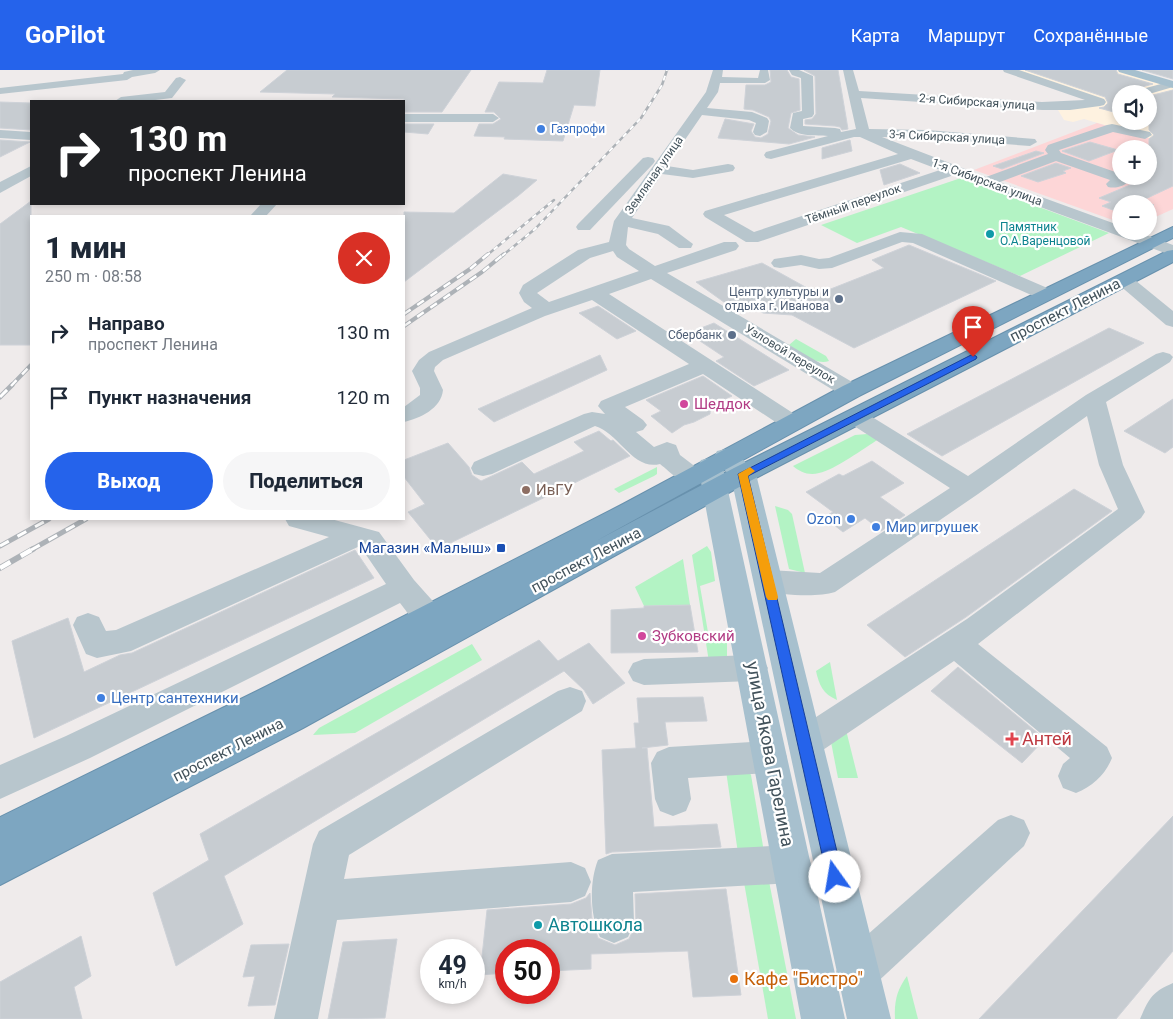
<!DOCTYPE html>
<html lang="ru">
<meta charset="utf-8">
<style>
:root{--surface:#fff;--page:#f6f6f7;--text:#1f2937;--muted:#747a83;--accent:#2563eb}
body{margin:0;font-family:Roboto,sans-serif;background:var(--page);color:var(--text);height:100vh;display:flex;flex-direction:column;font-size:19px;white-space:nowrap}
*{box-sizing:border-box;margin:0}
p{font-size:16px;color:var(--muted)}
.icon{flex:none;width:28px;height:28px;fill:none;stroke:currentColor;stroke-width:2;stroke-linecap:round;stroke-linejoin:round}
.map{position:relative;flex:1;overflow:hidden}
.drawer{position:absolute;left:30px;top:145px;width:375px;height:305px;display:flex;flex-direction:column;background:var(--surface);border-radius:0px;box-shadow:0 2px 8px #0003}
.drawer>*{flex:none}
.hud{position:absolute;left:30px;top:30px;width:375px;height:105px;border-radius:0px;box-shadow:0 2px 8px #0003;background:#202124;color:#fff;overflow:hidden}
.fabs{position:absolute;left:1112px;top:15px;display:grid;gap:10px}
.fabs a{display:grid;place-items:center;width:45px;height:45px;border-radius:50%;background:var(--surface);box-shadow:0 2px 8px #0003;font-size:25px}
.speed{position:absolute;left:420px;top:869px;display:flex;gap:10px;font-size:25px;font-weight:700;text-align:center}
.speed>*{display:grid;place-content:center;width:65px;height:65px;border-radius:50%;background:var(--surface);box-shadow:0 2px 8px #0003;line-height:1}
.speed small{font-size:12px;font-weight:400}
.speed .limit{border:8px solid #d22;background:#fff;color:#111}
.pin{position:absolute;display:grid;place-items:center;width:42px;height:42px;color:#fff;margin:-51px -21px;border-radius:50% 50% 50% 0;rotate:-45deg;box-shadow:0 0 5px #0007}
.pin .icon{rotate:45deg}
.me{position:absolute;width:55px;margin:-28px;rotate:347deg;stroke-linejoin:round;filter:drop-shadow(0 0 4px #0008)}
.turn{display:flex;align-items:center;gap:18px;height:105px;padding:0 15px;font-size:22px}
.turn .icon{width:65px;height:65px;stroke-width:2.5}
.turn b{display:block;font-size:35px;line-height:42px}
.round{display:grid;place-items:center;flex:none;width:52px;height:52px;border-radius:26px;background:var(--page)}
.headline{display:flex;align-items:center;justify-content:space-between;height:85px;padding:0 15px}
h1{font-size:30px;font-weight:800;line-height:38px}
.primary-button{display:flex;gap:10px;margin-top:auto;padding:10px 15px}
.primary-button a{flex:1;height:58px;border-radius:30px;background:var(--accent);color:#fff;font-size:20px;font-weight:800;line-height:58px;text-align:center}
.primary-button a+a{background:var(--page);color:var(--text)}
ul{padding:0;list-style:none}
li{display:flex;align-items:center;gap:15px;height:65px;padding:0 15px}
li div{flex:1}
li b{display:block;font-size:19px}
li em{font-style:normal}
header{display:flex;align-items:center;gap:30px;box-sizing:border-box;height:70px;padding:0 25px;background:var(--accent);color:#fff}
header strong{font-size:24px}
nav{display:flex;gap:28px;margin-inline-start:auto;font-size:18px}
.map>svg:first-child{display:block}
.commercial{fill:#fef2e0;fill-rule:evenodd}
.medical{fill:#fdd6d7;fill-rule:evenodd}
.green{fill:#b3f3c4}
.building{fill:#c7ccd1;stroke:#ced2d8}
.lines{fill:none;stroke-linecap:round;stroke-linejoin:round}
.highway-casing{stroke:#6891ad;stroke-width:2}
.minor{fill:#b8c6cd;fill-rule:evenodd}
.major{fill:#a7c0ce;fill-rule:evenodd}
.highway{fill:#7da6c1;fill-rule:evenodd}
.rail-far3-casing{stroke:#adb2b7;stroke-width:2.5}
.rail-far2-casing{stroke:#adb2b7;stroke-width:4}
.rail-far1-casing{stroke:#adb2b7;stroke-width:5}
.rail-casing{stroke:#adb2b7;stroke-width:6}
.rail-far3{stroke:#fff;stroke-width:2;stroke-dasharray:5;stroke-linecap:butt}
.rail-far2{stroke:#fff;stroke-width:2.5;stroke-dasharray:8;stroke-linecap:butt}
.rail-far1{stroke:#fff;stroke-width:3;stroke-dasharray:10;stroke-linecap:butt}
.rail{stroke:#fff;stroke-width:4.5;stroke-dasharray:12;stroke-linecap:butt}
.route{fill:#2563eb;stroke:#184099}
.slow{fill:#f59e0b}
.shop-dot{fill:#3f7fe0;stroke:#fff;stroke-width:2}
.culture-dot{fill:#0f9aa8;stroke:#fff;stroke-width:2}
.service-dot{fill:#5c6f8a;stroke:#fff;stroke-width:2}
.hotel-dot{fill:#d1479c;stroke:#fff;stroke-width:2}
.education-dot{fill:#8d6e63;stroke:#fff;stroke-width:2}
.transit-dot{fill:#1a4fb4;stroke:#fff;stroke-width:2}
.health-dot{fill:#e0444e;stroke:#fff;stroke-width:2}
.food-dot{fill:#e8710a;stroke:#fff;stroke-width:2}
.labels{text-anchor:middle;stroke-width:4.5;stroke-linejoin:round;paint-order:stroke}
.far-street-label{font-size:12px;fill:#42525b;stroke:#fff}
.far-shop-label{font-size:12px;fill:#366cbe;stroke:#fff;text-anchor:start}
.far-culture-label{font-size:12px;fill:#0d838f;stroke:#fff;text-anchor:start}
.far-service-label{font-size:12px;fill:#4e5e75;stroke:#fff;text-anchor:end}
.street-label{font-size:15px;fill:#42525b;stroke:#fff}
.hotel-label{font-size:15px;fill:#b23c85;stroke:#fff;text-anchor:start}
.education-label{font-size:15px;fill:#785e54;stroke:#fff;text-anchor:start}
.shop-label{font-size:15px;fill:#366cbe;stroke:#fff;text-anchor:start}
.transit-label{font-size:15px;fill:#164399;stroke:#fff;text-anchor:end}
.near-health-label{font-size:18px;fill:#be3a42;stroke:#fff;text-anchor:start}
.near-street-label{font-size:18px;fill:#42525b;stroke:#fff}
.near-culture-label{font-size:18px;fill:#0d838f;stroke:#fff;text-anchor:start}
.near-food-label{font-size:18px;fill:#c56008;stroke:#fff;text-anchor:start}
</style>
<header>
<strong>GoPilot</strong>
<nav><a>Карта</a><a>Маршрут</a><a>Сохранённые</a></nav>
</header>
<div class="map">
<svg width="1173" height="949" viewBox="0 0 1173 949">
<rect width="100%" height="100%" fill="#efebeb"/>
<path class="commercial" d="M1012,0H1116L1173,16V75L1084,49L1073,52L1064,50L1055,35L1099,31ZM1121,24H1149V51H1121Z"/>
<path class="medical" d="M1097,53L1173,75V139L1149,150V134H1121V153L974,100ZM1121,79H1149V106H1121Z"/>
<g class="green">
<polygon points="961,108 1109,163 1020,206 901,157 857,173 821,155"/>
<path d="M796,269L826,286L829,291C816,296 800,282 789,275Z"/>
<path d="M867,364L879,369C864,378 835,400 819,403C809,406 800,402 793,396L855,365Z"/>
<polygon points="657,397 657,404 654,406 619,423 614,419"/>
<polygon points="775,436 788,440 792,444 805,503 789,499"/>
<polygon points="707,476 711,482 715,511 700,516 709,568 727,571 727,586 709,592 692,485"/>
<polygon points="683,489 690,535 644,536 635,517"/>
<polygon points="472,574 482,590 355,663 313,665 319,658"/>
<path d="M830,592L837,630C823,624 819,615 816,601Z"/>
<polygon points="845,656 858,708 838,708 831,672"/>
<polygon points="725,694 748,700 751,705 765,788 739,790"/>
<polygon points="742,801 767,801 796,949 768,949"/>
<path d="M907,906L918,949H895C894,931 897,920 907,906Z"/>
</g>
<g class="building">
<polygon points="287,0 471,0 442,42 404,42 404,29 332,27 335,24 260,22"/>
<polygon points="547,0 600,0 595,36 574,35 563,71 504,69 505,67 474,66 479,54 493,54 501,49 494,42 485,42 499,12 543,13"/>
<polygon points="770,0 787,0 791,7 799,9 800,40 791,43 788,58 798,65 815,67 789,74 718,68 725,49 754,54 751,61 755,67 761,68 768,64 771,51 769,47 753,40 744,39 746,15 765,15 771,12"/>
<polygon points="804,0 838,0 848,59 842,60 840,57 835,56 805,54 805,50 812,49 816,44 815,6"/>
<polygon points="1025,0 1116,0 1118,4 1153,14 1131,20 1127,24 1121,24 1121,44 1099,38 1104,37 1108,33 1105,27"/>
<polygon points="1142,0 1173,0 1173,9"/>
<polygon points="1173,20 1173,116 1141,131 1154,135 1149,137 1149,134 1121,134 1121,143 1102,136 1111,132 1099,128 1149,107 1149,69 1154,65 1149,60 1149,52 1145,51 1149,51 1149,26"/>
<polygon points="0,32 31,33 31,60 0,58"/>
<polygon points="404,54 434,54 428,64 404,62"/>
<polygon points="0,70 30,72 0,87"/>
<polygon points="850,70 852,81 822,89 822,78"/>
<polygon points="1090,72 1118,80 1089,91 1062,81"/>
<polygon points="1036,81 1044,83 1002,99 993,96"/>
<polygon points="1056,93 1071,98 1063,101 1066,103 1038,112 1021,106"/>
<polygon points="900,94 920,103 884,115 880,100"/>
<polygon points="503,104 537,110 518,126 404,212 404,142 454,143"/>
<polygon points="31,131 31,275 0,275 0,154"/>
<polygon points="909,175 996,211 854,278 792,245 763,243 749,234 728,235 696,212 762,193 818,224 884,198 872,190"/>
<polygon points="598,236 636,261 617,269 579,243"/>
<polygon points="714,253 789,300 754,316 716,291 724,287 688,263"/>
<polygon points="1109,258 1144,273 942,386 907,364"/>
<polygon points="600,285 607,300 494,352 478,339"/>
<polygon points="703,306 732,326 719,332 711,329 710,344 694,352 684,355 672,363 651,346 661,341 646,330"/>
<polygon points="1173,329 1173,377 1165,383 1124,361"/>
<polygon points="599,361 611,371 613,370 630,386 438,479 408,442 425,434 404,407 404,390 448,373 469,397 472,405 481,411 522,392 534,404 584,381 574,372"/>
<polygon points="872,391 904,413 880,427 905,445 881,461 865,448 843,462 824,447 833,442 806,422 839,404 843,406"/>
<polygon points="1074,419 1112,441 966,547 905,587 867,555"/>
<polygon points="355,480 374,508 34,668 12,571 68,548 84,602 120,585 132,583"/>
<polygon points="690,535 698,582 611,583 611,540 644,538 644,536"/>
<polygon points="539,570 558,591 589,573 625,613 593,634 584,620 564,601 224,806 243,854 176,896 153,823 209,790 200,764"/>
<polygon points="958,597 1045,669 1022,693 931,621"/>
<polygon points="703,627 707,651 665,652 668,675 642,678 647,678 654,757 717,754 721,777 612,782 606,784 602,680 636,678 634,653 639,653 637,628"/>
<polygon points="1173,746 1173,881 1116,949 979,949"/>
<polygon points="726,819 741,925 693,927 688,881 591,884 591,899 549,901 549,880 506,880 506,903 480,905 487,840 571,834 586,828 590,823 592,849 598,868 615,875 629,869 636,854 635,824"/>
<polygon points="81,866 91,906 74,917 82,949 0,949 0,912"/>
<polygon points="397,869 385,948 328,949 343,872"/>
<polygon points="289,874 275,935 248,936 255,906 243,907 251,875"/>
</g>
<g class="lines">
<g class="highway-casing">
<polygon id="highway" points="1173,157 1173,168 859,326 596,471 734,398 1167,181 1173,180 1173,192 752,410 303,658 0,815 0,747 267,616 623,434 843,316"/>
</g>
<g class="minor">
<polygon points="133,0 160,0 155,3 132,7 127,10 0,24 0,18 123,4 124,2"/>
<path d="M713,0H723L722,7L758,8L760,0H768L770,10L765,13H720L718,22L707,38L752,42L767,48L769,51L767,62L760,66L755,65L753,62L756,53L749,50L702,45L667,96L693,100L728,94L733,95L735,98L733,101L728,102L693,108L662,104L632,148L669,156L693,174L691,178H679L658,164L628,157L626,175L629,179L655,196L724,172H736L739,176L736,180L667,203L859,316L862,321L859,326L851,328L843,326L651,209L609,224L799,347L803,352L799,357L791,359L783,357L703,304L625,337L643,350L647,355L643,360L636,362L654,377L667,372L676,375L680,385L701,401L705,407L701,413C683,418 673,404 660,394C633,401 619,363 595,356L492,404L483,406L474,404L471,398L474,392L584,344L592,342L605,344L598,336L601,331L689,294L592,230L545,246L443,290L435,297L434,301L443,320C441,339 420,348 404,352V337L420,325V318L412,301L419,290L429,282L532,238L524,232L519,223L523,215L578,180L609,172L614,151L706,22ZM613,181L617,187L639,201L549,232L537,223L590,188Z"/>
<path d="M789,0H799L813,6L814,44L812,47L803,49V56L835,58L840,59L841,62L856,59L843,0H853L859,21L1042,32L1085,30L1004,2L1003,0H1019L1104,29L1106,32L1104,35L1100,36L1070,40H1042L861,28L869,59L927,60L1035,69L1037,72L1030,76L927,68L882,67L986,107L1048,84L1045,80L1048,75L1107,55L1112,54L1150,62L1152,65L1145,69L1113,62L1059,80L1061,83L1121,104V106H1128L1130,109C1126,116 1116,119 1108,117L1106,114L1110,110L1056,91L1000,112L1121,156V161H1135L1173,175V186L954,105L758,172H746L705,147L703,144L705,141L898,84L860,67H854L771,89L766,88L764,85L766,82L828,66C816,65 799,67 790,58L793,43L802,41L801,8L792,5ZM911,89L940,100L754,162L724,145Z"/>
<polygon points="180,7 186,10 172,28 147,31 115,31 121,27 165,22 176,8"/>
<polygon points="1172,11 1173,17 1149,24 1129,24 1131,22"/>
<polygon points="404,44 493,44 499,48 493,52 404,52"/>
<polygon points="0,60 31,62 31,70 0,68"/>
<polygon points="648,87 653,88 655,91 653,94 590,160 578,160 576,157 578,154 643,88"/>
<polygon points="31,96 31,106 0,123 0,112"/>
<polygon points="261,134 277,134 266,146 250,146"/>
<polygon points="900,162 922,164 1052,220 1054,224 1052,228 1045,230 1038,228 913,173 902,172 832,198 819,199 801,195 780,198 774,197 771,193 774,189 801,185 819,189 829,188"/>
<polygon points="1124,205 1130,206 1173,241 1173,257 1166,255 1118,214 1115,210 1118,206"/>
<path d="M1163,282L1170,284L1173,287L1170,292L1106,332L1123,395L1145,442L1141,448L978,574L1107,677L1112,688C1105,705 1093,716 1076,723L1063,718L1058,706L1063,694L1070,688L954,591L817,684L805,689L793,684L788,673L793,662L967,549L1118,439L1099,395L1087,346L978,424L835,522C816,528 778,525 759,519L755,511L759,503L769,500L820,503L950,418L848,352L844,347L848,342L856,340L864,342L968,406L1086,325L1156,284Z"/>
<path d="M285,449H331L379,462L414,510L439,538L443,546L439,554C417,561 412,548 400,533L90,688L0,729V695L66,666L386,514L360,476L131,581L97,588L86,584L73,555L77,547L88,543L99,547L106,561L116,560L329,467L289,456Z"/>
<polygon points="752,585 763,589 768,598 763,607 752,611 644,615 633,611 628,602 633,593 644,589"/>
<polygon points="570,617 582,621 586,631 582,641 349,785 344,809 571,792 585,798 591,812 585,826 571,832 337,850 318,949 274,949 313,774 319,761 558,621"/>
<polygon points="770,671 782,676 787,687 782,698 770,703 688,708 691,729 686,741 673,746 660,741 655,729 651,693 657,682 669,677"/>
<polygon points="1011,745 1024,750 1030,763 1024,776 872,917 857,923 842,917 836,902 842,887 998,750"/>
<path d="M792,775L806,780L811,794L806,808L792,813L633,822L634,853L628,867L614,873L600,867C590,845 589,813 598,790L612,784Z"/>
<path d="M1173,913V949H1140C1149,928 1152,922 1173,913Z"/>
</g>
<g class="major">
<polygon points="1118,0 1135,0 1173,11 1173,18 1119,2"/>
<polygon points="726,379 735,381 756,404 891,949 847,949 731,407 723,398 845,949 801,949 698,396 701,390 710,388 715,389 714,387 717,381"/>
</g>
<use href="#highway" class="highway"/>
<g class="rail-far3-casing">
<g id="rail-far3">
<polyline points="486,186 554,130"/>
<polyline points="502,186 535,159 641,48 662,15 667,0"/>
</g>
</g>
<g class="rail-far2-casing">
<g id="rail-far2">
<polyline points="404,244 470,199 488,184"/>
<polyline points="404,256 482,202 504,184"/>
<polyline points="11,316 31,295"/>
</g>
</g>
<g class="rail-far1-casing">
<g id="rail-far1">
<polyline points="0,327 12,315"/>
<polyline points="0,476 49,449"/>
<polyline points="31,480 86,449"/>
</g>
</g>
<g class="rail-casing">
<polyline id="rail" points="0,498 33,479"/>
</g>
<use href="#rail-far3" class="rail-far3"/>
<use href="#rail-far2" class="rail-far2"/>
<use href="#rail-far1" class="rail-far1"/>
<use href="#rail" class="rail"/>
</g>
<polygon class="route" points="973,284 977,287 976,289 748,406 843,807 841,813 835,815 830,813 827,807 738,404"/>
<polygon class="slow" points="750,397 755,401 748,406 778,527 777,530 768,530 766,527 738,404"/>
<g class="shop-dot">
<circle cx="541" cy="59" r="5"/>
<circle cx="851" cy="449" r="5"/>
<circle cx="876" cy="457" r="5"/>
<circle cx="101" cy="628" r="5"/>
</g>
<g class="culture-dot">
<circle cx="990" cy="164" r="5"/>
<circle cx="538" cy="855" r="5"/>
</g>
<g class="service-dot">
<circle cx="839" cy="229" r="5"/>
<circle cx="732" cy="265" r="5"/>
</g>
<g class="hotel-dot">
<circle cx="684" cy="334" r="5"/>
<circle cx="642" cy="566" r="5"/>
</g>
<circle class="education-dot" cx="526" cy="420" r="5"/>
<rect class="transit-dot" x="496" y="473" width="10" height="10" rx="2.5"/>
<path class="health-dot" d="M1009.5 661.5h5v5h5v5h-5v5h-5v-5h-5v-5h5z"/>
<circle class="food-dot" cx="734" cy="909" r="5"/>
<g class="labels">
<g class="far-street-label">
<text transform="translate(977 32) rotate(4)" y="4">2-я Сибирская улица</text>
<text transform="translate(947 67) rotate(3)" y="4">3-я Сибирская улица</text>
<text transform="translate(654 105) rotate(-55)" y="4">Земляная улица</text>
<text transform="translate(987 112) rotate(20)" y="4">1-я Сибирская улица</text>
<text transform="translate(853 134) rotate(-19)" y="4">Тёмный переулок</text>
<text transform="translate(790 284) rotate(31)" y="4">Узловой переулок</text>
</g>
<g class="far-shop-label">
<text x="551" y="63">Газпрофи</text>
</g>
<g class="far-culture-label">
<text x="1000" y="161">Памятник<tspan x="1000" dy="14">О.А.Варенцовой</tspan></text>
</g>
<g class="far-service-label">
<text x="829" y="226">Центр культуры и<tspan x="829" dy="14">отдыха г. Иванова</tspan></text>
<text x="722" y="269">Сбербанк</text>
</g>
<g class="street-label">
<text transform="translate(1065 240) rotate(-27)" y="5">проспект Ленина</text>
<text transform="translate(586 490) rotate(-28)" y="5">проспект Ленина</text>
<text transform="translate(228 680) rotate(-27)" y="5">проспект Ленина</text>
</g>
<g class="hotel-label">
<text x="694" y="339">Шеддок</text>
<text x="652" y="571">Зубковский</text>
</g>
<g class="education-label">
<text x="536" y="425">ИвГУ</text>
</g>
<g class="shop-label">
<text x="841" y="454" text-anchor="end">Ozon</text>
<text x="886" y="462">Мир игрушек</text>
<text x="111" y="633">Центр сантехники</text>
</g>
<g class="transit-label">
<text x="491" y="483">Магазин «Малыш»</text>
</g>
<g class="near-health-label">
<text x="1022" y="675">Антей</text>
</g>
<g class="near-street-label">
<text transform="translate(770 684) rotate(79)" y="6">улица Якова Гарелина</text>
</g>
<g class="near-culture-label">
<text x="548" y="861">Автошкола</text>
</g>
<g class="near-food-label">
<text x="744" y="915">Кафе "Бистро"</text>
</g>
</g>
</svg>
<div class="fabs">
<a><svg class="icon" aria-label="sound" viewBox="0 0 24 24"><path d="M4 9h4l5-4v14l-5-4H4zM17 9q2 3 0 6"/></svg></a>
<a>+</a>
<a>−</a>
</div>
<div class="speed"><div>49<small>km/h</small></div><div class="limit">50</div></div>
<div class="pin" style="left:973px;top:287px;background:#d93025"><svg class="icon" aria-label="arrive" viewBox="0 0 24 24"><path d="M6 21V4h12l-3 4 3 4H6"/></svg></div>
<svg class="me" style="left:835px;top:807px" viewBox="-20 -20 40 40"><circle r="19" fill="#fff"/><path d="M0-13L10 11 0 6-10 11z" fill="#2563eb"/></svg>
<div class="hud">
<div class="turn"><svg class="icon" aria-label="right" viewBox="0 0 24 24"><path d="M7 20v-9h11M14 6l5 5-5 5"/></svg><div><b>130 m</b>проспект Ленина</div></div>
</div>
<section class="drawer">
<div class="headline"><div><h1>1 мин</h1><p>250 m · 08:58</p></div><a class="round" style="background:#d93025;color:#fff"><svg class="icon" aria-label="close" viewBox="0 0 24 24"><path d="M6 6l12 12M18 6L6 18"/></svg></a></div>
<ul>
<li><svg class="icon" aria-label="right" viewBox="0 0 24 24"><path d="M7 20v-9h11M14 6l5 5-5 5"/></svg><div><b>Направо</b><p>проспект Ленина</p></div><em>130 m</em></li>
<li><svg class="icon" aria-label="arrive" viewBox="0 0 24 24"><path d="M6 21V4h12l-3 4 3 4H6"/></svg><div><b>Пункт назначения</b></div><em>120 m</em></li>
</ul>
<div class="primary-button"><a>Выход</a><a>Поделиться</a></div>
</section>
</div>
